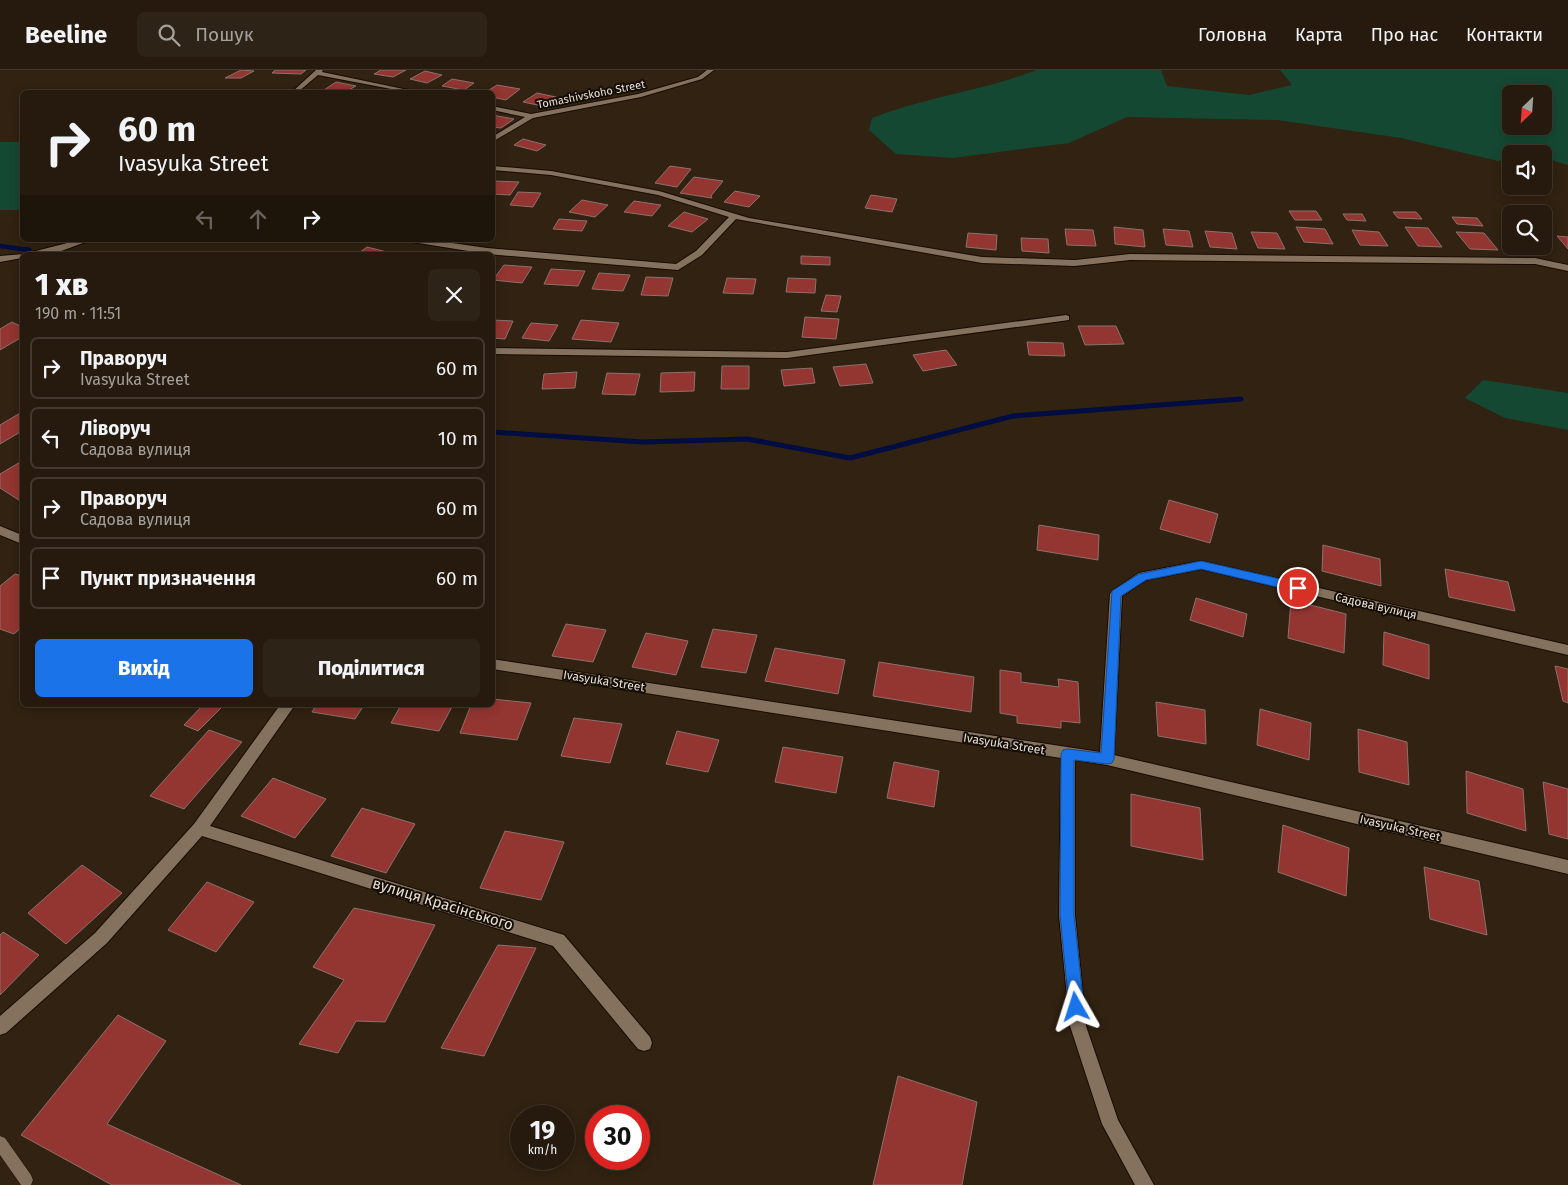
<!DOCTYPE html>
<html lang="uk">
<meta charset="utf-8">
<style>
:root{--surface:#251a0d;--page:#2d2316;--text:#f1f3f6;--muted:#a3a19d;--line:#42382e;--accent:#1a73e8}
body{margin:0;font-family:"Fira Sans",sans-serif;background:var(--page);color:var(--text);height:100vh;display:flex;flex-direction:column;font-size:19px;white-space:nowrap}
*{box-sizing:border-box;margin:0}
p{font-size:16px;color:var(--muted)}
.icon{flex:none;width:28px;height:28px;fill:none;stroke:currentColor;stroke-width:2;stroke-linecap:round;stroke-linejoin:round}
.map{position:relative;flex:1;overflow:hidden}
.details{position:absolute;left:20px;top:182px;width:475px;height:455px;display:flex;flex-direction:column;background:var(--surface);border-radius:8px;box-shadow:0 2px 12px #0003,0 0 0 1px var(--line)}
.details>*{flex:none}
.banner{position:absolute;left:20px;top:20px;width:475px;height:152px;border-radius:8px;box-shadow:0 2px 12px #0003,0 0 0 1px var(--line);background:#251a0d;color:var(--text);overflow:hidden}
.needle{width:32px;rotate:205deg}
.controls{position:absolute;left:1502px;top:15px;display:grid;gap:10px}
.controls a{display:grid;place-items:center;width:50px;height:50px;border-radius:8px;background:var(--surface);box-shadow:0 2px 12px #0003,0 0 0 1px var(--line);font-size:25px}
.speed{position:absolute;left:510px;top:1035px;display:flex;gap:10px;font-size:25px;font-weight:700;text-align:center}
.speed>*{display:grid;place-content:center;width:65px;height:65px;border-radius:50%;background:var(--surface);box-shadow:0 2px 12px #0003,0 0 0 1px var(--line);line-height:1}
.speed small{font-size:12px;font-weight:400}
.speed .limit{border:8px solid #d22;background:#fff;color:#111}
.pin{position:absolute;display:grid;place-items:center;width:42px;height:42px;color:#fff;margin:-21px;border:2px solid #fff;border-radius:50%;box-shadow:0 1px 5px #0007}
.me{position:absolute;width:55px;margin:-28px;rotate:354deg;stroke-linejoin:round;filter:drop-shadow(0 0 4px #0008)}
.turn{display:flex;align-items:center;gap:18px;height:105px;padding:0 15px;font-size:22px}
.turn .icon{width:65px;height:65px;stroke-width:2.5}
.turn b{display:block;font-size:35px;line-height:42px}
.lanes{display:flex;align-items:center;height:48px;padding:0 15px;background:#0003;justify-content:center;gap:25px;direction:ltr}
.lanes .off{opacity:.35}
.round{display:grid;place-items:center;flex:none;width:52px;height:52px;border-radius:8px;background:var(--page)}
.summary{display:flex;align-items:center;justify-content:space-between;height:85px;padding:0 15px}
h1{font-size:30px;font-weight:800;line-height:38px}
.cta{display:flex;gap:10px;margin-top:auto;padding:10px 15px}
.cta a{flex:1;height:58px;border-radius:8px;background:var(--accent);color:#fff;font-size:20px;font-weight:800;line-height:58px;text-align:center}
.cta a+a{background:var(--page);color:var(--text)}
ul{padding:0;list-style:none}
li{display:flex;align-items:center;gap:15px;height:62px;margin:0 10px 8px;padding:0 5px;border:2px solid var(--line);border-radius:8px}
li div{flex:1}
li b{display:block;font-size:19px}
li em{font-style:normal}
header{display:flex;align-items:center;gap:30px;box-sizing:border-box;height:70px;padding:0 25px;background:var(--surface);border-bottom:1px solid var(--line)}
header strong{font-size:24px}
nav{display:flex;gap:28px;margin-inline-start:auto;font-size:18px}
.search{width:350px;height:45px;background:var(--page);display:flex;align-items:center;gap:12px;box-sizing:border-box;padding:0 18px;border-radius:8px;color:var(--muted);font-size:19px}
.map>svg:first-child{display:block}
.green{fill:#154833;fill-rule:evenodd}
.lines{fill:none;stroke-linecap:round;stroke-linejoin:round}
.stream-far1{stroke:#000d42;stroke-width:4.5}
.stream{stroke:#000d42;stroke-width:5}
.building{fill:#933531;stroke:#8d716d}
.lane-casing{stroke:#180b00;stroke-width:1}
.street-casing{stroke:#180b00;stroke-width:2}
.lane{fill:#84725f;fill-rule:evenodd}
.street{fill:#84725f;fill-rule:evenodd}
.route{fill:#1a73e8;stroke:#114b97}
.labels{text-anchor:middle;stroke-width:4;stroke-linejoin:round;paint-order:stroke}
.far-street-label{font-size:11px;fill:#e9ded4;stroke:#140d06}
.street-label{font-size:12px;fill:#e9ded4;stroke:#140d06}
.near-street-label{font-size:15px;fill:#e9ded4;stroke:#140d06}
</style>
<header>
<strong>Beeline</strong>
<div class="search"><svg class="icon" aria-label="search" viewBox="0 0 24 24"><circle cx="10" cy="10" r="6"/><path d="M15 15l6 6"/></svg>Пошук</div>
<nav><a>Головна</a><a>Карта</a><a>Про нас</a><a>Контакти</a></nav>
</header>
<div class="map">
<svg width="1568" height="1115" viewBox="0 0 1568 1115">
<rect width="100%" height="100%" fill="#312211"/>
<g class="green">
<path d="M1037,0H1161L1167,16L1249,25L1292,15L1280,0H1568V95L1544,88V84H1511V89L1498,91L1401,68L1277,50L1127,47L1069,73L953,88L896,84L869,60L872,48C925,27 983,21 1037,0ZM1511,24H1544V56H1511Z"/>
<rect x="0" y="72" width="22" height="68"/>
<polygon points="1483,310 1568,323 1568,360 1505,348 1465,328"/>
</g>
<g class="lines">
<polyline class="stream-far1" points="0,176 29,180"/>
<g class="stream">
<polyline points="26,180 29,180"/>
<polyline points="492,362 643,372 747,369 850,388 1013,346 1241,329"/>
</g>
</g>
<g class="building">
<polygon points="241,0 254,1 241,8 225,8"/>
<polygon points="275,0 306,0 301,4 272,3"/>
<polygon points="381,0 406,0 393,7 374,4"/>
<polygon points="425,1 442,5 427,13 410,9"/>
<polygon points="452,9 474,13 464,20 442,16"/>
<polygon points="336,12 356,16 345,22 321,22"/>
<polygon points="497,15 520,19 506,30 492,27 492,22 486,22"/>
<polygon points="537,23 556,27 542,36 523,32"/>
<polygon points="492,45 514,49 501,58 492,57"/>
<polygon points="523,69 546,75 537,81 514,75"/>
<polygon points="670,96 691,99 677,117 655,113"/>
<polygon points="694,107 723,111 711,126 712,128 680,123"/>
<polygon points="493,111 519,112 510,125 492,124"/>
<polygon points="735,121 760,126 749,137 724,132"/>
<polygon points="518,122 541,123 533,137 510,135"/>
<polygon points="871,125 897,129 892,142 865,138"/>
<polygon points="582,130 608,135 595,147 569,142"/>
<polygon points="634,131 661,135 652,146 624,142"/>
<polygon points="1289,141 1316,141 1322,150 1295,150"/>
<polygon points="684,142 708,149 692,162 668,156"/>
<polygon points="1393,142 1416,142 1422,149 1398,148"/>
<polygon points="1343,144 1362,144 1366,151 1347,150"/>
<polygon points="1452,147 1477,148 1483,156 1457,154"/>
<polygon points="559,149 587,151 582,161 553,159"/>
<polygon points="1114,157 1143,160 1145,177 1115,174"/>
<polygon points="1296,157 1325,159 1333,174 1304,172"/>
<polygon points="1405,157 1428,158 1442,177 1418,176"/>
<polygon points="1065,159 1093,160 1096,176 1067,175"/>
<polygon points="1163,159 1189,161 1193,177 1166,175"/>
<polygon points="1352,160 1379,162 1388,176 1360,175"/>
<polygon points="1205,161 1232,163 1237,179 1210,177"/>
<polygon points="1251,162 1277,163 1285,179 1258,178"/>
<polygon points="1456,162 1484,163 1498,180 1470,179"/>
<polygon points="968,163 997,165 996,180 966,177"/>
<polygon points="1557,166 1568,167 1568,179"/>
<polygon points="1021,168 1048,169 1049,183 1022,181"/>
<polygon points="1544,174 1549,180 1519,179 1516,176 1544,176"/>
<polygon points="367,177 387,182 383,185 356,185"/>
<polygon points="801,186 830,187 830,195 801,194"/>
<polygon points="504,195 532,197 522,213 493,210"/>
<polygon points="551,199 585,201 578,216 544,214"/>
<polygon points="599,203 630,205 623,221 592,219"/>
<polygon points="646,207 673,208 668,226 641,225"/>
<polygon points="727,208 756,209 753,224 723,223"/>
<polygon points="788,208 816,209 815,223 786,222"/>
<polygon points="826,225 841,226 837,242 821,241"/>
<polygon points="805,247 839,249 836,269 802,267"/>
<polygon points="492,250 513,251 505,269 492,268"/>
<polygon points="581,250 619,253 611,272 572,269"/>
<polygon points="12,252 22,257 22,267 0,280 0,259"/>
<polygon points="531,253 558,255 549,271 522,268"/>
<polygon points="1078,256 1116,256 1124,274 1085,275"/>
<polygon points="1027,272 1063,273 1065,286 1029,285"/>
<polygon points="946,280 957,295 923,301 913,285"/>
<polygon points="866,294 873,313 840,316 833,297"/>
<polygon points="722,296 749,296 749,319 721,319"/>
<polygon points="812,298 815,313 784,316 781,300"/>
<polygon points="577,302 575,318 542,319 544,304"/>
<polygon points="695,302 694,321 660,322 661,303"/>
<polygon points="607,303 640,304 635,325 602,324"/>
<polygon points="22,342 22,361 0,374 0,355"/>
<polygon points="22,391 22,432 0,418 0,404"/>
<polygon points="1169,430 1218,444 1210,473 1160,459"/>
<polygon points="1039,455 1099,465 1098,490 1037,480"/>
<polygon points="1323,475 1380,489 1381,516 1322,501"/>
<polygon points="1445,499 1508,512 1515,541 1449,527"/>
<polygon points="15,504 22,506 22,557 14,564 0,559 0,516"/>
<polygon points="1196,528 1247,544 1243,567 1190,550"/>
<polygon points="1291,530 1346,544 1344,583 1288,568"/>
<polygon points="566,554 606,560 593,592 552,586"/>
<polygon points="713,559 757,565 746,603 701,597"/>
<polygon points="1384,562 1429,575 1429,609 1383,595"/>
<polygon points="646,563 688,571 676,605 632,597"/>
<polygon points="775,578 845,590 838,624 765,611"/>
<polygon points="879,592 974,607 971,642 873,626"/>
<polygon points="1555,596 1568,599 1568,633 1563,631"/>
<polygon points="1000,600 1021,603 1021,612 1059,617 1058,609 1078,612 1080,653 1061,651 1061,658 1017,653 1017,646 1000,643"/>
<polygon points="492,629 531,633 517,670 460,663 471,635 492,635"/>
<polygon points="1156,632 1205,640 1206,674 1158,666"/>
<polygon points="203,635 214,635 221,638 198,661 184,655"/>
<polygon points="316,635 364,635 355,649 312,642"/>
<polygon points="401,635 453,635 439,661 391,653"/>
<polygon points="1260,639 1311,653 1309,690 1257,675"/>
<polygon points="574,648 622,654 610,693 561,686"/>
<polygon points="1358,659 1407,672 1409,715 1359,702"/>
<polygon points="209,660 242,672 184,739 150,726"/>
<polygon points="677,661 719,670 708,702 666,694"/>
<polygon points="783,677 843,687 836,723 775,712"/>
<polygon points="894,692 939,701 934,737 887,728"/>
<polygon points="1466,701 1523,719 1526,761 1467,743"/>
<polygon points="273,708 326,729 295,768 241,746"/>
<polygon points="1543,712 1568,719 1568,769 1549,764"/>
<polygon points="1131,724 1200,738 1203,790 1131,776"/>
<polygon points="362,738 415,754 386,803 331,786"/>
<polygon points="1283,755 1349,778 1346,826 1278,802"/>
<polygon points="505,761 564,772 541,830 480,818"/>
<polygon points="82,795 122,823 66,874 28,843"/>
<polygon points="1424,797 1479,811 1487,865 1430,849"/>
<polygon points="207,812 254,832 216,882 168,860"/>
<polygon points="354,838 435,855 385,952 356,951 338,983 299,974 344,910 313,897"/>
<polygon points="3,862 39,885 0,925 0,865"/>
<polygon points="498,875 536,878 484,986 441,978"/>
<polygon points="118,945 166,971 107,1054 241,1115 112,1115 21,1065"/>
<polygon points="898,1006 977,1032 962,1115 873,1115"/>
</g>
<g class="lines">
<g class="lane-casing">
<polygon id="lane" points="0,1066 5,1068 31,1105 33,1110 31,1115 21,1115 0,1085"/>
</g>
<g class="street-casing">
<g id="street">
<polygon points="316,0 323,0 322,2 418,22 407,22 318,5 298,22 292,22"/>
<polygon points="707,0 714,0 702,9 641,27 533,48 492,72 492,67 525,47 492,40 492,36 531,44 638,24 698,7"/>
<polygon points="492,96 551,101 659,121 749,148 982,187 1075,190 1130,184 1535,188 1568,195 1568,201 1535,194 1130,190 1075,196 982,193 736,149 702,185 678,200 487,184 412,172 411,170 431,170 487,178 676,194 696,181 729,147 658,125 551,105 492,100"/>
<polygon points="79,170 91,170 56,183 22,185 22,188 0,192 0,186 24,184"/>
<polygon points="1066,245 1069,246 1069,250 787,288 492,284 492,278 787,282"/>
<polygon points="0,456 22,465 22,474 0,465"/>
<polygon points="1201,491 1568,575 1568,585 1201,499 1146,510 1122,526 1114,685 1568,790 1568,804 1107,695 1075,690 1075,845 1086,956 1118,1050 1154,1115 1135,1115 1102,1054 1070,956 1059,845 1061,688 492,599 492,589 1100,682 1110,524 1112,521 1139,503"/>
<polygon points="280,635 295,635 210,756 564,865 650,967 652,973 650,979 644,981 638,979 553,876 202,766 107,873 6,963 0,965 0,946 95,863 194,754"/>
</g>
</g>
<use href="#lane" class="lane"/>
<use href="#street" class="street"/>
</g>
<polygon class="route" points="1201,491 1298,513 1303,518 1298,522 1201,499 1146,510 1121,526 1114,689 1112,693 1107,694 1074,690 1074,845 1084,937 1082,943 1076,945 1071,943 1069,937 1060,845 1061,684 1063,680 1068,679 1101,683 1112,521 1139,504"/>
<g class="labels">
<g class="far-street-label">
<text transform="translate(591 24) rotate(-11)" y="4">Tomashivskoho Street</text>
</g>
<g class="street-label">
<text transform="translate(1376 536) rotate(13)" y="4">Садова вулиця</text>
<text transform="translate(604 611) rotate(9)" y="4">Ivasyuka Street</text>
<text transform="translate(1004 674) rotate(9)" y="4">Ivasyuka Street</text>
<text transform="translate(1400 758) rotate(13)" y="4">Ivasyuka Street</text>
</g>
<g class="near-street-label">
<text transform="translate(443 834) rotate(17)" y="5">вулиця Красінського</text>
</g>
</g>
</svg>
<div class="controls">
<a><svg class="needle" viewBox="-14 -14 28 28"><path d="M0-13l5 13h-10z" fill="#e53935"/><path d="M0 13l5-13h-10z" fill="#a3a19d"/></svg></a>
<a><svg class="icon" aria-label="sound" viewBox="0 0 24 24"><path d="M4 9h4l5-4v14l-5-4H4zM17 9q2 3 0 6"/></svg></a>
<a><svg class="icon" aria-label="search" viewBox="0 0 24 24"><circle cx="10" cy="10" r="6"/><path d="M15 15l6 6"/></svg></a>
</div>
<div class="speed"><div>19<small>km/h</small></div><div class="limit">30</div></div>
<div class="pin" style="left:1298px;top:518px;background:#d93025"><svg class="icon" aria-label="arrive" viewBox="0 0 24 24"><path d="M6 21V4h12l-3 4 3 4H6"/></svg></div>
<svg class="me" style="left:1076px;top:937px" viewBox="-20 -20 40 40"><path d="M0-17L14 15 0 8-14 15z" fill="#1a73e8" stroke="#fff" stroke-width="4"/></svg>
<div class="banner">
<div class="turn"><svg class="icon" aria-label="right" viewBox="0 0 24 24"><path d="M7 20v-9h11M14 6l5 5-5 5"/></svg><div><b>60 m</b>Ivasyuka Street</div></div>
<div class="lanes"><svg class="icon off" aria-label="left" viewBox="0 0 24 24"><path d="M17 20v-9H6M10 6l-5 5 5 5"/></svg><svg class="icon off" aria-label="ahead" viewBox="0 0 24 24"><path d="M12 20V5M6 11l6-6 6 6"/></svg><svg class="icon" aria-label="right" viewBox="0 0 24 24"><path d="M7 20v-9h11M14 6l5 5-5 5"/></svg></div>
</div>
<section class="details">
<div class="summary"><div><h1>1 хв</h1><p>190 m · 11:51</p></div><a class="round"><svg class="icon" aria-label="close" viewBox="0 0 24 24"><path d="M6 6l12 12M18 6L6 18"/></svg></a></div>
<ul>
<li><svg class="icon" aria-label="right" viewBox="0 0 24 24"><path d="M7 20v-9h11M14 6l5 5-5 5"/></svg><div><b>Праворуч</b><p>Ivasyuka Street</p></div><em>60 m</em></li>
<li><svg class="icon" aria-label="left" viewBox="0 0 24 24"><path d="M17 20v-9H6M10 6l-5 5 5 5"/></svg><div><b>Ліворуч</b><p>Садова вулиця</p></div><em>10 m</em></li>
<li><svg class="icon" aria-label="right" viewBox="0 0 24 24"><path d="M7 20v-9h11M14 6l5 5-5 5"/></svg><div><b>Праворуч</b><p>Садова вулиця</p></div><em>60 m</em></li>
<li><svg class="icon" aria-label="arrive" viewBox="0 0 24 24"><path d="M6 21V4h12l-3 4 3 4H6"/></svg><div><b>Пункт призначення</b></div><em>60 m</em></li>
</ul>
<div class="cta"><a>Вихід</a><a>Поділитися</a></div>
</section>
</div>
